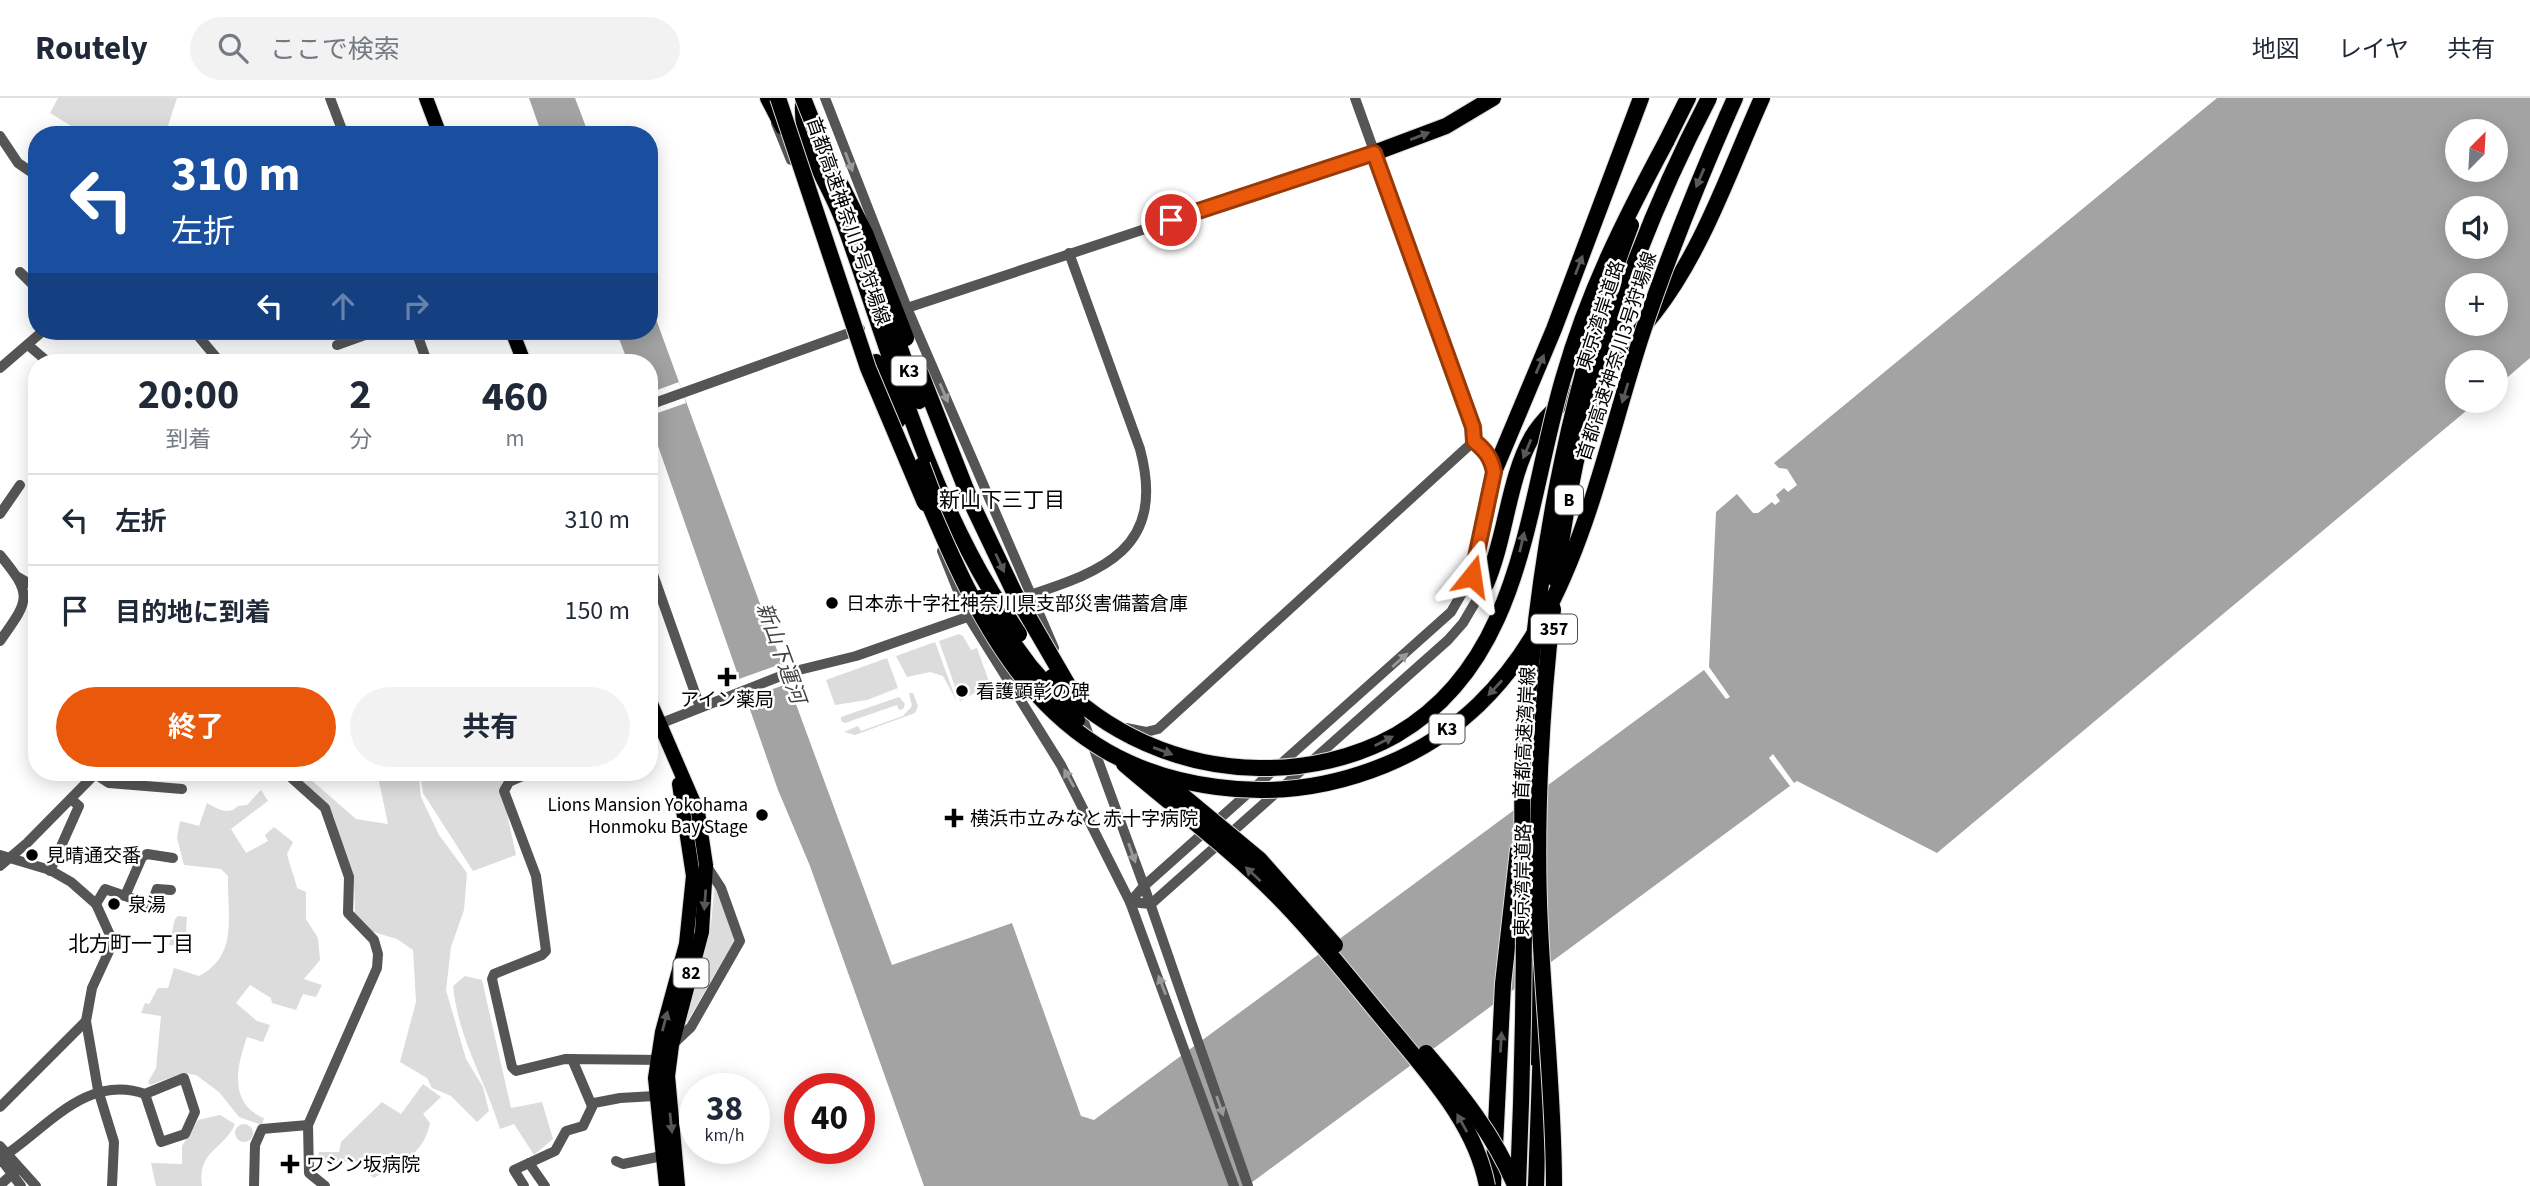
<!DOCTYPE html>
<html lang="ja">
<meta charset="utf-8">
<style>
:root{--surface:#fff;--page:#f2f2f3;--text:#1f2937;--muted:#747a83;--line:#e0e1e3;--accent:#ea580c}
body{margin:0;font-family:"Source Sans 3","Noto Sans JP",sans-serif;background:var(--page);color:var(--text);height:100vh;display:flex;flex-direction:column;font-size:26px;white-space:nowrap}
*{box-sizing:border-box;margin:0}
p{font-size:23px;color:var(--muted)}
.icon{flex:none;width:38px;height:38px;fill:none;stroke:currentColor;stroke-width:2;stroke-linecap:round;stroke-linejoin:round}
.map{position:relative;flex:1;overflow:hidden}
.side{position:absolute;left:28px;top:256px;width:630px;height:427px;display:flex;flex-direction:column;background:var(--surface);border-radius:28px;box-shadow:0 4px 18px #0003}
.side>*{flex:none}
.guide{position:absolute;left:28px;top:28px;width:630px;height:214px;border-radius:28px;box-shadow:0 4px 18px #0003;background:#1a4fa0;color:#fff;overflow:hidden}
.needle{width:46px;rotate:24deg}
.tools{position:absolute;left:2445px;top:21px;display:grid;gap:14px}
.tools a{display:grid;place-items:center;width:63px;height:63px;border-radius:50%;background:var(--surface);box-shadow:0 4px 18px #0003;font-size:35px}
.speed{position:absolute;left:679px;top:975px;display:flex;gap:14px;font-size:35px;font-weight:700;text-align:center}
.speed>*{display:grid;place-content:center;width:91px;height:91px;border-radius:50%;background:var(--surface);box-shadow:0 4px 18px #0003;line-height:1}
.speed small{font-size:18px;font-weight:400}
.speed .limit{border:10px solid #d22;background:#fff;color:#111}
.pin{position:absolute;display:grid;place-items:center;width:60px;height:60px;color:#fff;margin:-30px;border:4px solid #fff;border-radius:50%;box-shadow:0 2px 7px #0007}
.me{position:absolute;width:77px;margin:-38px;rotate:15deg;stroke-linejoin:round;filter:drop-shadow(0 0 5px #0008)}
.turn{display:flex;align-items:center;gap:24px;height:147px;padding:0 28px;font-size:32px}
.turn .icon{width:91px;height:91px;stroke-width:2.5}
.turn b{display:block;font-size:49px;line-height:60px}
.lanes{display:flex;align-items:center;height:66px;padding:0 28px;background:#0003;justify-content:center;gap:35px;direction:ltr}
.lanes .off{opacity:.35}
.eta{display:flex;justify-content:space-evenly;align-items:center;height:119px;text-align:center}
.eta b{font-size:42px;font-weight:700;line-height:49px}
.button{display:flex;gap:14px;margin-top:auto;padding:14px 28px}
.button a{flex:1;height:80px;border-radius:42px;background:var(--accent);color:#fff;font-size:28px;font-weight:700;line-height:80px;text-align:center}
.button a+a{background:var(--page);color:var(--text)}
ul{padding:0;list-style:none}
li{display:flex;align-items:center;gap:21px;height:91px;padding:0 28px;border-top:2px solid var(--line)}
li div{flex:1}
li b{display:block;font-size:26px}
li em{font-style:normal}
header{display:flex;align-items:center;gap:42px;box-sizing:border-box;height:98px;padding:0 35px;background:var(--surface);border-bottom:2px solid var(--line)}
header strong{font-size:33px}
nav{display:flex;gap:38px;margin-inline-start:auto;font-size:24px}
.search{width:490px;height:63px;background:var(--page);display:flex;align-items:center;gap:18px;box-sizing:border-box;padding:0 24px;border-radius:38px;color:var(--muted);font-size:26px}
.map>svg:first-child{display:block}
.green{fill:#dcdcdc}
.water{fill:#a3a3a3;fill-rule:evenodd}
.pier{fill:#fff}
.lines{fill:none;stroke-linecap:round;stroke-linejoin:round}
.major-casing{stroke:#dbdbdb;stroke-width:16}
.highway-casing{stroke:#dbdbdb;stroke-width:18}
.minor{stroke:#555;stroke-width:10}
.major{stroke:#000;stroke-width:14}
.highway{stroke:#000;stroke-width:16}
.highway-bridge-casing{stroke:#dbdbdb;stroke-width:18;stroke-linecap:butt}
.highway-bridge{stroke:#000;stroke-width:16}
.oneway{fill:#595959}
.oneway2{fill:#999}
.route-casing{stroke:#983908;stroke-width:18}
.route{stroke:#ea580c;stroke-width:12}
.poi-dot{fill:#000;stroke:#fff;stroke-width:2.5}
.labels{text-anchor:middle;stroke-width:5;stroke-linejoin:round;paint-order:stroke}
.shield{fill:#fff;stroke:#4c4c4c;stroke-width:2}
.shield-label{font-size:18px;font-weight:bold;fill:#000}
.street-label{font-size:19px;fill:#000;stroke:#fff}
.poi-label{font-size:19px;fill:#000;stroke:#fff;text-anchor:start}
.neighbourhood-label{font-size:21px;fill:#000;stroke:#fff}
.water-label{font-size:21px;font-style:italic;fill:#444;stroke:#fff}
</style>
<header>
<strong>Routely</strong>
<div class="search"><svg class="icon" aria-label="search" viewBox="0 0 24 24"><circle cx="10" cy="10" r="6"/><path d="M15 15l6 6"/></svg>ここで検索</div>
<nav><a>地図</a><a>レイヤ</a><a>共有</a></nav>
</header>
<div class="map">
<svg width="2530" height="1088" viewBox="0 0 2530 1088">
<rect width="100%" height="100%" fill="#fff"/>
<g class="green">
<polygon points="58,0 177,0 165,37 127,37 118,31 114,37 86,37 50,15"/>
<polygon points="959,536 963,538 971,552 977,550 992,592 982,591 960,603 939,543"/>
<polygon points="935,544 957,604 943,578 930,574 907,579 896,558"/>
<polygon points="887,560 898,590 867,602 835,607 826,582"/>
<polygon points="909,595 913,595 918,608 915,615 855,637 844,634 858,628 861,633 903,618 912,608"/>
<polygon points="899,599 905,606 903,611 899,612 897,607 845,625 841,623 841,619"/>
<polygon points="293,674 302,674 356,721 388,726 377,674 418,674 421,699 439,737 467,775 464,812 451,849 446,892 466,961 483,989 489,1013 477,1024 451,998 432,990 427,980 400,964 416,904 413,852 397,841 367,832 355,817 354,787 334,719 329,707"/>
<polygon points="420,674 506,674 501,688 516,757 473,773 423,695"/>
<path d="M261,692L268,703L231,731L246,755L268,743L265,737L274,729L293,744L287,756C290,769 294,776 297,790L306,794V821L318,840L320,862L304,881L322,887L316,899L303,896L296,912L272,905L271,900L250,887L236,905L257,923L270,927L263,944L247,939C236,970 229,1006 264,1020L262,1027L239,1019L219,994L196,977L183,975L150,987L148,984L156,970L161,918L141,915L145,905L149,906L158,890H168L174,870L199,878C239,857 227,818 228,778L221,771L184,767L177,740L180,723L199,728L207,705C218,711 228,718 238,708L247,707Z"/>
<polygon points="715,782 737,838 683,931 711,827"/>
<polygon points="178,818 187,819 185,848 169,847 175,821"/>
<path d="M465,878L482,882L511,1010L542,1004L553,1041L534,1057L514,1026L500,1031C484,979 459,943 453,888Z"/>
<path d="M423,986L441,999L423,1016L430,1025C423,1058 401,1064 374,1080L352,1064L318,1061L319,1054H339L341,1044L382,1004L401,1016Z"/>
<path d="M220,1017L235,1026C224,1052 197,1052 202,1088H156L151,1065L182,1066V1048L198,1022Z"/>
<circle cx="244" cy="1035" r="9"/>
</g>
<g class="water">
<polygon points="529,0 575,0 589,37 542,37"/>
<path d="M2217,0H2530V260L2496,289V264H2457V303H2478L1937,755L1797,683L1794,685L1773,656L1769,660L1790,688L1247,1088H924L810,768L778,692L649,322V264H628L616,233H649V202L782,566L780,568L791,598H793L892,867L1012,825L1081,1018L1094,1022L1704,572L1726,601L1730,599L1709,569L1716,414L1737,396L1753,415H1758L1772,404L1775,407L1780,403L1776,397L1784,390L1788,394L1797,387L1787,371L1779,370L1774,365ZM2457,33H2496V72H2457ZM2457,110H2496V149H2457ZM2457,187H2496V226H2457Z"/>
</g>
<g class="pier">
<polygon points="679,284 686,305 649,318 649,295"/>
<polygon points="781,566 789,585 747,601 739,581"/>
</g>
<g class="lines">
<g class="major-casing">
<g id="major">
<polyline points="426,0 440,37"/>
<polyline points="512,233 524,264"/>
<polyline points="649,601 698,714 706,767 702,834 672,947 668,978 678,1088"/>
<polyline points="666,1088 655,980 662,934 686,846 693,778 679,686"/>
</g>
</g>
<g class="highway-casing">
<g id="highway">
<polyline points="768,0 783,29"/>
<path d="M803,8C801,51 832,89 845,128C889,250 924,382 991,493"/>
<polyline points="1727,18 1735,0"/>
<polyline points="1666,44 1688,0"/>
<polyline points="824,53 841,96"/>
<polyline points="1374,55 1446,28 1493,0"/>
<polyline points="841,87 865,135 906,240"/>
<polyline points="892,228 919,303"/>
<polyline points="876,264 898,322"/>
<polyline points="920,274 971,404"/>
<polyline points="1494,374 1554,231 1641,0"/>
<path d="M1486,486C1506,440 1508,381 1532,339C1546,315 1571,298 1592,279C1615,260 1637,238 1655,214C1703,152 1730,71 1762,0"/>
<polyline points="1535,960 1536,867"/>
<polyline points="1493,1088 1503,886 1518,752"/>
<polyline points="1536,1088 1541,948"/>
</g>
</g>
<g class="minor">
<polyline points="330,0 344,37"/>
<polyline points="825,0 907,210 1054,550"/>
<polyline points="776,25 791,62"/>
<polyline points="0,38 18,65 37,78"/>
<polyline points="20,174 37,191"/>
<polyline points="907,210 1374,55"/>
<polyline points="194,233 220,264"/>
<polyline points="416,233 427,264"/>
<polyline points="28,247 48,264"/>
<polyline points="337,247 376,233"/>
<polyline points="0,270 43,233"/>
<polyline points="649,307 860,231"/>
<polyline points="0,416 20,387"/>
<polyline points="942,453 968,518 1061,667 1130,804 1234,1088"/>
<path d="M0,457C34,498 29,502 0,543"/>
<polyline points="649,465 700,609"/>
<polyline points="18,479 37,490"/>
<path d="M995,509C1080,478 1171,467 1140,351L1069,155"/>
<polyline points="1080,613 1144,788 1248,1088"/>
<polyline points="649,630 791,574 856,558 973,517"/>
<polyline points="1126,630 1146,634 1158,631 1474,343 1473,329 1355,0"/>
<polyline points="285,674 325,710 349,779 348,815 374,842 378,856 377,870 308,1027 309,1075 325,1088"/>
<polyline points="532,674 509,684 504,693 536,778 546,853 542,857 494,876 492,881 512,969 516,973 565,961 665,962"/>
<polyline points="95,676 109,685 182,691"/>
<polyline points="0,757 50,772 71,784 96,806 110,837 110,851 92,890 86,923 98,992 114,1044 112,1088"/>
<polyline points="0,768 27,745 97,674"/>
<polyline points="50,773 79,708 71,701"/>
<polyline points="125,798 142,759 147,756 173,760"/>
<polyline points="1130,804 1144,788 1451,514 1472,478 1478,458 1494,374 1487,354 1474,343"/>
<polyline points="1130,804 1151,806 1448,542 1463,525 1486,486"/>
<polyline points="96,806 105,791 151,807 157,791 171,792"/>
<polyline points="672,947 691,929 740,843 721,790 706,767"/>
<polyline points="572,961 592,1008"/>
<polyline points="0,1009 86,923"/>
<polyline points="0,1048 36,1088"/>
<path d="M7,1056C50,1026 89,976 145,996L161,1044L185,1036L195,1014L184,980L145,996"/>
<polyline points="0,1060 21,1088"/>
<polyline points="616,1063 623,1066 662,1058"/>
<polyline points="529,1065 545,1088"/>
<polyline points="0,1087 17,1072"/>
<polyline points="254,1088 255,1047 262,1031 308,1027"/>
<polyline points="524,1088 514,1072 555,1053 566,1033 583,1028 594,1005 620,1000 655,998"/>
</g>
<use href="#major" class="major"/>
<use href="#highway" class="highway"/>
<g class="highway-bridge-casing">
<g id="highway-bridge">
<polyline points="778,0 868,270 925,405"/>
<polyline points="803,0 824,53"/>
<polyline points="922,367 936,404"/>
<path d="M924,394C983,535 1045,667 1217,689C1275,697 1331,689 1385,667C1564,594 1589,398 1642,236C1667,161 1696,89 1727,18"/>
<polyline points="971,404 1014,494 1068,587"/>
<path d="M1556,482C1576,314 1631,149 1709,0"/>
<polyline points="991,493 1019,536"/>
<polyline points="980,500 1030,568 1077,622"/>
<path d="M1553,511C1541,611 1535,729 1540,829C1544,915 1554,1001 1554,1088"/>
<path d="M1052,579C1106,636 1180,669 1259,670C1306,671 1355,660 1396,637C1523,564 1526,407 1563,281C1588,194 1623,124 1666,44"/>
<path d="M1124,666C1175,710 1230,750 1277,798C1319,840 1356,889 1395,935C1432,980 1476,1028 1487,1088"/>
<polyline points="1160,679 1260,762 1335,847"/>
<path d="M1426,955C1461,996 1494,1037 1515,1087"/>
<path d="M1518,1088C1522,995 1524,901 1524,808C1523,760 1521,712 1523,665C1535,478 1564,303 1631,127"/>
</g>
</g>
<use href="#highway-bridge" class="highway-bridge"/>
</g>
<defs><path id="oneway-solid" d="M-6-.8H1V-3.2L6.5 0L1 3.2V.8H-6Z" transform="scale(1.75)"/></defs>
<g class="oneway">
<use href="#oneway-solid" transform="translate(1420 38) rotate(-21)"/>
<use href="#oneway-solid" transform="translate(1700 80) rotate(113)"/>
<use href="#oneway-solid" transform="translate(1579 167) rotate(-69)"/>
<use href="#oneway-solid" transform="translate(1540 266) rotate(-67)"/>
<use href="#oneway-solid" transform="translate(1625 295) rotate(107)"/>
<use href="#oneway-solid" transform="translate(1527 351) rotate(113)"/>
<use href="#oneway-solid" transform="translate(1522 444) rotate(-77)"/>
<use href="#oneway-solid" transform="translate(1000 465) rotate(65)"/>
<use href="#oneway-solid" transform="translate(1495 590) rotate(133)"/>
<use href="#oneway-solid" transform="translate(1384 643) rotate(-27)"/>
<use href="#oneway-solid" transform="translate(1163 653) rotate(20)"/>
<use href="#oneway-solid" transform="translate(1253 776) rotate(-137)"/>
<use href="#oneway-solid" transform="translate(705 802) rotate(94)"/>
<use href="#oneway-solid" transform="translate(665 923) rotate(-75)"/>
<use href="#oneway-solid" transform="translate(1501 944) rotate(-87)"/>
<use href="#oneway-solid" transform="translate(671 1025) rotate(84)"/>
<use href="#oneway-solid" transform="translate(1462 1025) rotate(-119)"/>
</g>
<g class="oneway2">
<use href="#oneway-solid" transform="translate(849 64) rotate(69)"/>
<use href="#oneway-solid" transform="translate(944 295) rotate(67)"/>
<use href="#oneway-solid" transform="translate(1400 562) rotate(-42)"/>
<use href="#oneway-solid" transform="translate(1069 680) rotate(-119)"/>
<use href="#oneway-solid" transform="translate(1132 755) rotate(70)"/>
<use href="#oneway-solid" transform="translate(1162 887) rotate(-111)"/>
<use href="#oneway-solid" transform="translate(1220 1008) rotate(71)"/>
</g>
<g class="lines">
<g class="route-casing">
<path id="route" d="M1171,122L1374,55L1473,329L1474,343C1485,352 1491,359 1494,374L1472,478"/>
</g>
<use href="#route" class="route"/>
</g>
<g class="poi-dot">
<circle cx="832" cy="505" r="7"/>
<path d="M723.5 568.5h7v7h7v7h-7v7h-7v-7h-7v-7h7z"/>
<circle cx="962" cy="593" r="7"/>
<circle cx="762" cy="717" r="7"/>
<path d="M950.5 709.5h7v7h7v7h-7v7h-7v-7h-7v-7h7z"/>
<circle cx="32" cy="757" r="7"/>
<circle cx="114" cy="806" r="7"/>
<path d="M286.5 1055.5h7v7h7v7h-7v7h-7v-7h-7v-7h7z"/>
</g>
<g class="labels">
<g class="shield">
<rect x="891.5" y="258.5" width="35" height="29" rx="5"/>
<rect x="1555" y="387.5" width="28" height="29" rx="5"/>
<rect x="1531" y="516.5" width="46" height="29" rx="5"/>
<rect x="1429.5" y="616.5" width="35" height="29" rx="5"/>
<rect x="673.5" y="860.5" width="35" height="29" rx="5"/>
</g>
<g class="shield-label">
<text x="909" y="279">K3</text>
<text x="1569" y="408">B</text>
<text x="1554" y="537">357</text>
<text x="1447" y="637">K3</text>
<text x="691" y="881">82</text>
</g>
<g class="street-label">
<text transform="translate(849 123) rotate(71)" y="7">首都高速神奈川3号狩場線</text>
<text transform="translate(1600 217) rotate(-72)" y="7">東京湾岸道路</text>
<text transform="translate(1616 258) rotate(-72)" y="7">首都高速神奈川3号狩場線</text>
<text transform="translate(1524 635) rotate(-87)" y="7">首都高速湾岸線</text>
<text transform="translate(1522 782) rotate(-89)" y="7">東京湾岸道路</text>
</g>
<g class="poi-label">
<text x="846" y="512">日本赤十字社神奈川県支部災害備蓄倉庫</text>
<text x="976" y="600">看護顕彰の碑</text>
<text x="727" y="608" text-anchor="middle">アイン薬局</text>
<text x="748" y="713" text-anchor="end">Lions Mansion Yokohama<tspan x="748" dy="22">Honmoku Bay Stage</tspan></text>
<text x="970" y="727">横浜市立みなと赤十字病院</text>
<text x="46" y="764">見晴通交番</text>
<text x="128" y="813">泉湯</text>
<text x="306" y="1073">ワシン坂病院</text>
</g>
<g class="neighbourhood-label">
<text x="1002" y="409">新山下三丁目</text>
<text x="131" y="853">北方町一丁目</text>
</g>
<g class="water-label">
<text transform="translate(781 555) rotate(70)" y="7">新山下運河</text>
</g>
</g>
</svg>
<div class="tools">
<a><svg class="needle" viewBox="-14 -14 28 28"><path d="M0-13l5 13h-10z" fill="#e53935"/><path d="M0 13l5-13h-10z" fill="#747a83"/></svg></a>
<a><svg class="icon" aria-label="sound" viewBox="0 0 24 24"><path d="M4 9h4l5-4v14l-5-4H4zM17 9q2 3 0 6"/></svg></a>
<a>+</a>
<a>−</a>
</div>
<div class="speed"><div>38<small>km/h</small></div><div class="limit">40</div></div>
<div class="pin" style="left:1171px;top:122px;background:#d93025"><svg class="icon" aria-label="arrive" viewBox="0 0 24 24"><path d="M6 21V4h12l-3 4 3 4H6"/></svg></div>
<svg class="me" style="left:1472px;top:478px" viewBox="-20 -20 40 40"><path d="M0-17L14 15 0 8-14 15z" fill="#ea580c" stroke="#fff" stroke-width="4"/></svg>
<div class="guide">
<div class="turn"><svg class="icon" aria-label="left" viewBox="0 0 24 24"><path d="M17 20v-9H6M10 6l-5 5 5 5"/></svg><div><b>310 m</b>左折</div></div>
<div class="lanes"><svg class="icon" aria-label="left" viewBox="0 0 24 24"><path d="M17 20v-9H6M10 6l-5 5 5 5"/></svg><svg class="icon off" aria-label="ahead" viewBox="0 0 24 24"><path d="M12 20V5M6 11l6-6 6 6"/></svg><svg class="icon off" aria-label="right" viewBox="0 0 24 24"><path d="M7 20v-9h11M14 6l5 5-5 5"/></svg></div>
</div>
<section class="side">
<div class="eta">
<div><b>20:00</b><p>到着</p></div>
<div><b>2</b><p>分</p></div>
<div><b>460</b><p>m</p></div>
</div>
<ul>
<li><svg class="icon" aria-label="left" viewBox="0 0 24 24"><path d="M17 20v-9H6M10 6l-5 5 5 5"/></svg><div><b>左折</b></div><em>310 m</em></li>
<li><svg class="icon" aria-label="arrive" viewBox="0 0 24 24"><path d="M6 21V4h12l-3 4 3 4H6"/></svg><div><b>目的地に到着</b></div><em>150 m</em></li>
</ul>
<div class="button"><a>終了</a><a>共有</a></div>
</section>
</div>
